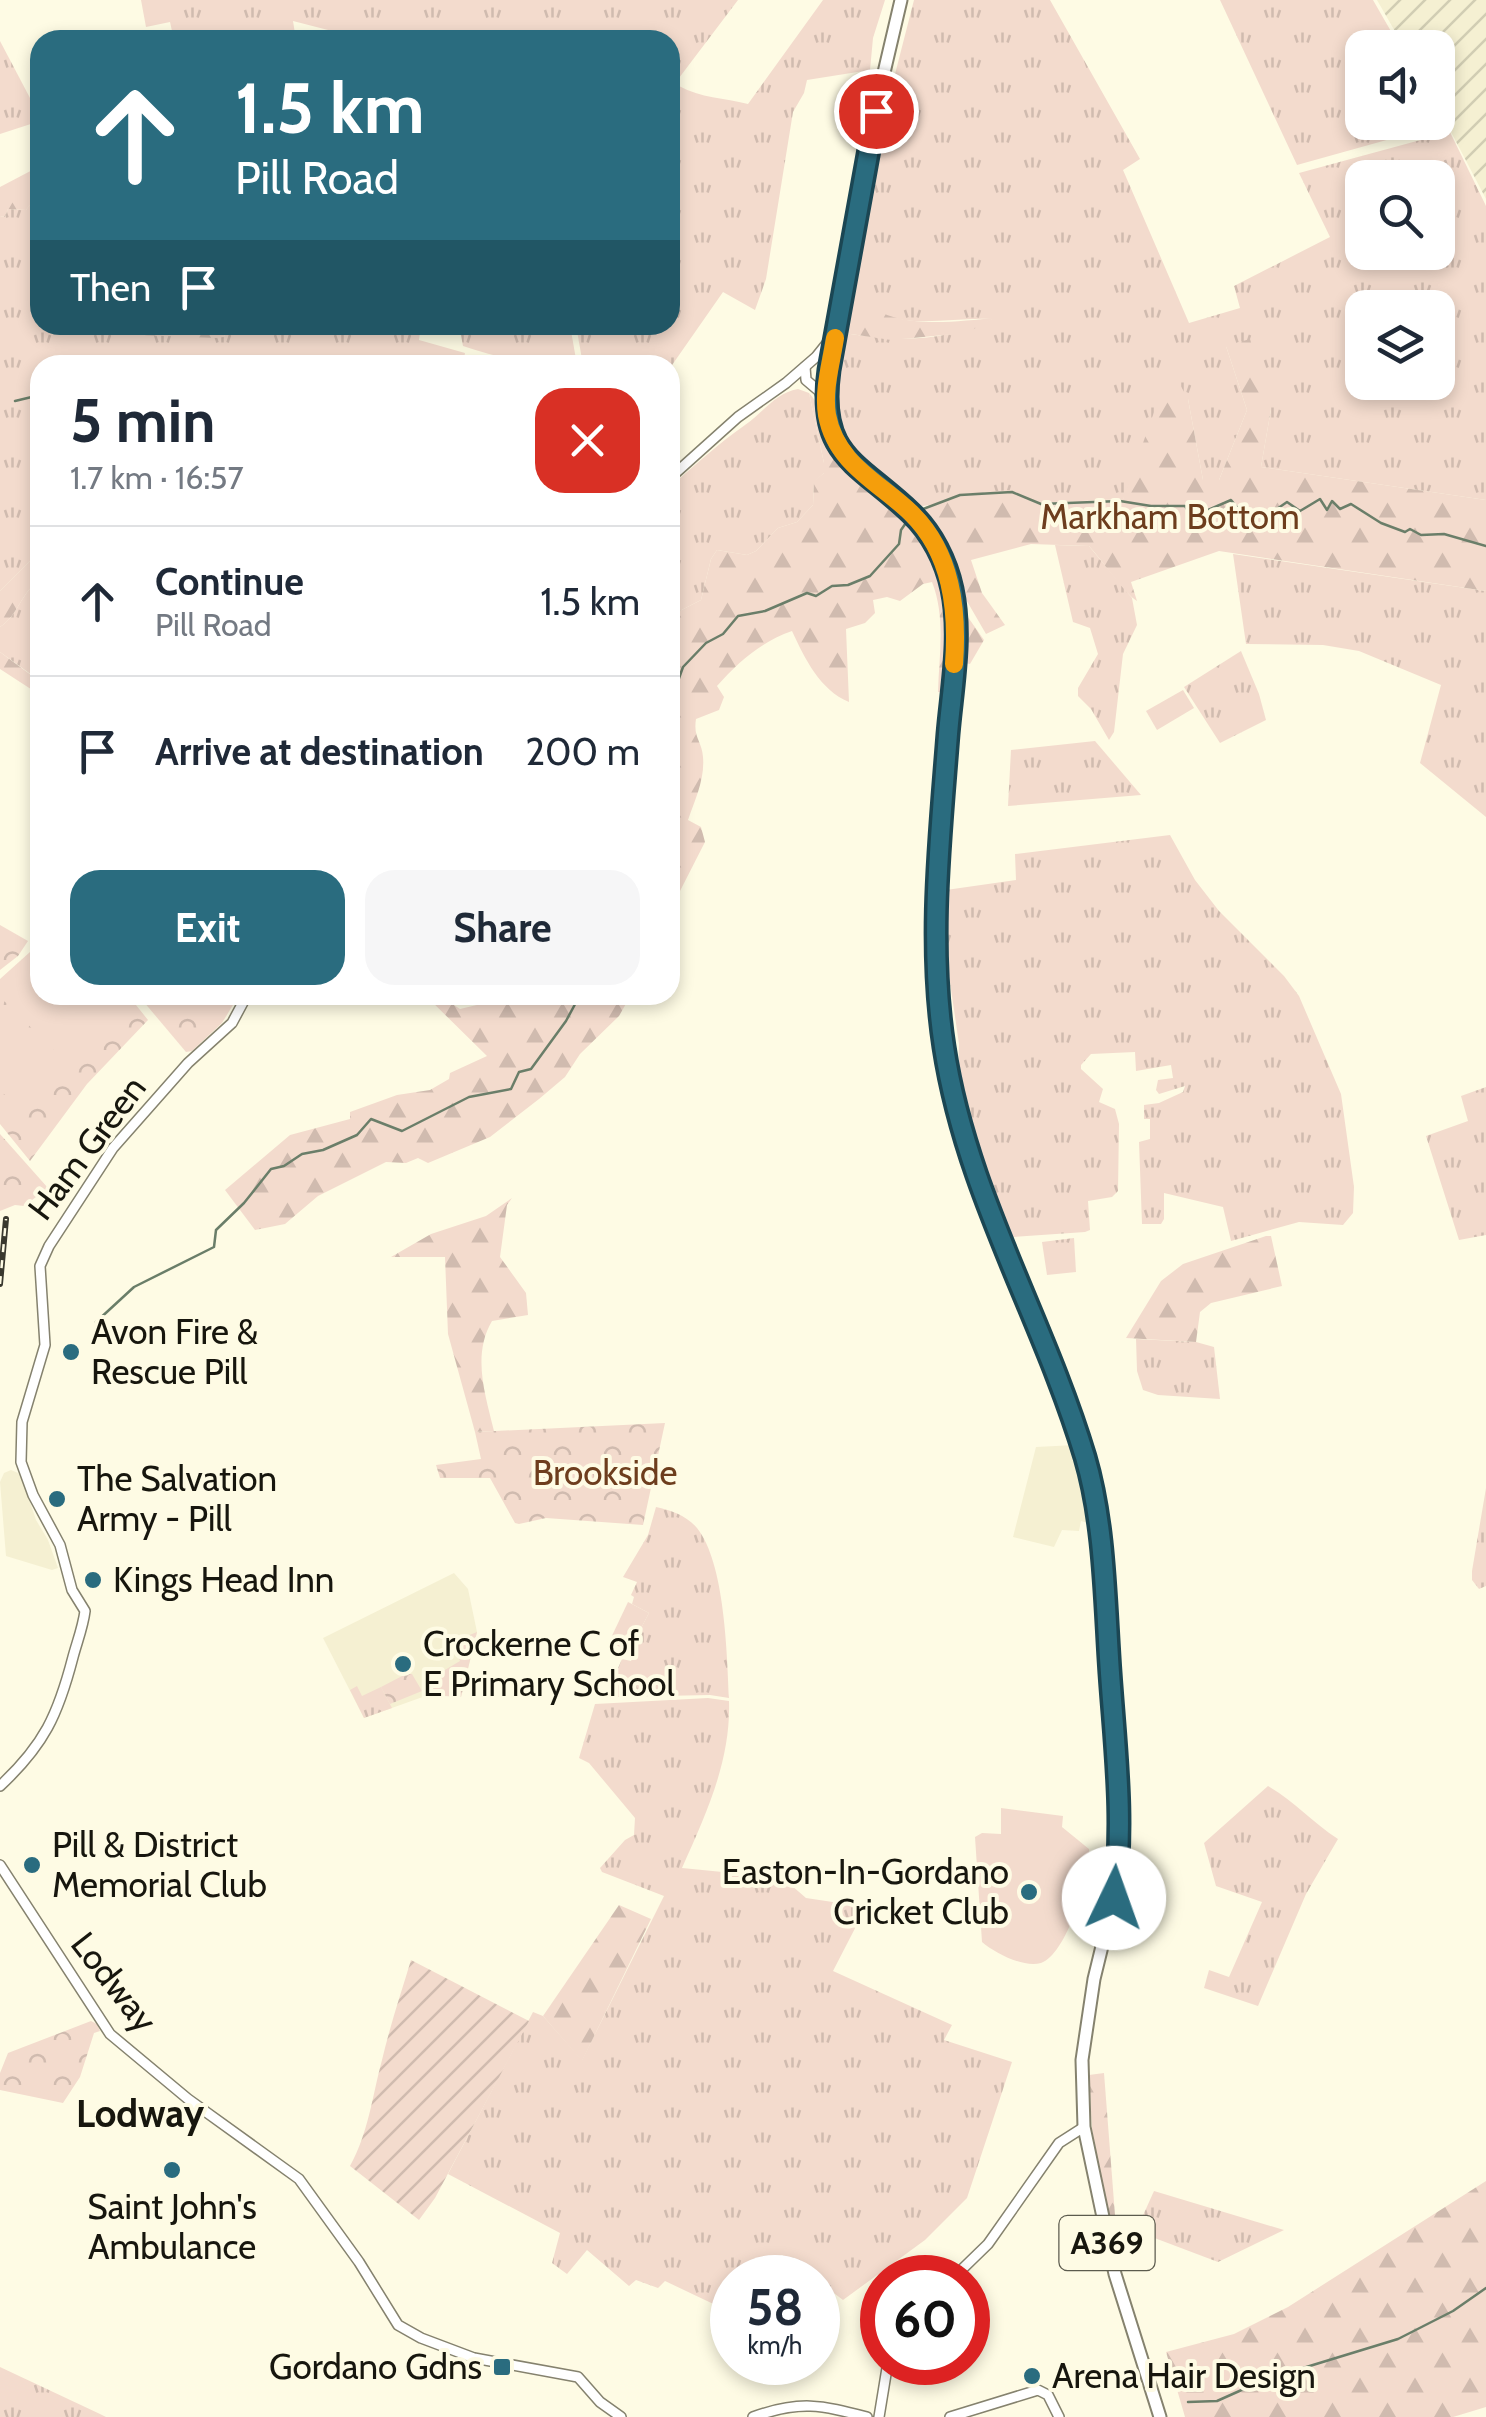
<!DOCTYPE html>
<meta charset="utf-8">
<style>
:root{--surface:#fff;--page:#f6f6f7;--text:#1f2937;--muted:#747a83;--line:#e0e1e3;--accent:#2a6c7f}
body{margin:0;font-family:Cabin,sans-serif;background:var(--page);color:var(--text);height:100vh;display:flex;flex-direction:column;font-size:38px;white-space:nowrap}
*{box-sizing:border-box;margin:0}
p{font-size:32px;color:var(--muted)}
.icon{flex:none;width:55px;height:55px;fill:none;stroke:currentColor;stroke-width:2;stroke-linecap:round;stroke-linejoin:round}
.map{position:relative;flex:1;overflow:hidden}
.drawer{position:absolute;left:30px;top:355px;width:650px;height:650px;display:flex;flex-direction:column;background:var(--surface);border-radius:30px;box-shadow:0 5px 15px #0003}
.drawer>*{flex:none}
.top-card{position:absolute;left:30px;top:30px;width:650px;height:305px;border-radius:30px;box-shadow:0 5px 15px #0003;background:#2a6c7f;color:#fff;overflow:hidden}
.tools{position:absolute;left:1345px;top:30px;display:grid;gap:20px}
.tools a{display:grid;place-items:center;width:110px;height:110px;border-radius:20px;background:var(--surface);box-shadow:0 5px 15px #0003;font-size:50px}
.speed{position:absolute;left:710px;top:2255px;display:flex;gap:20px;font-size:50px;font-weight:700;text-align:center}
.speed>*{display:grid;place-content:center;width:130px;height:130px;border-radius:50%;background:var(--surface);box-shadow:0 5px 15px #0003;line-height:1}
.speed small{font-size:25px;font-weight:400}
.speed .limit{border:15px solid #d22;background:#fff;color:#111}
.pin{position:absolute;display:grid;place-items:center;width:85px;height:85px;color:#fff;margin:-42px;border:5px solid #fff;border-radius:50%;box-shadow:0 2px 10px #0007}
.me{position:absolute;width:110px;margin:-55px;rotate:3deg;stroke-linejoin:round;filter:drop-shadow(0 0 8px #0008)}
.turn{display:flex;align-items:center;gap:35px;height:210px;padding:0 40px;font-size:45px}
.turn .icon{width:130px;height:130px;stroke-width:2.5}
.turn b{display:block;font-size:70px;line-height:85px}
.then{display:flex;align-items:center;height:95px;padding:0 40px;background:#0003;gap:20px;font-size:38px}
.round{display:grid;place-items:center;flex:none;width:105px;height:105px;border-radius:30px;background:var(--page)}
.headline{display:flex;align-items:center;justify-content:space-between;height:170px;padding:0 40px}
h1{font-size:60px;font-weight:800;line-height:75px}
.button{display:flex;gap:20px;margin-top:auto;padding:20px 40px}
.button a{flex:1;height:115px;border-radius:30px;background:var(--accent);color:#fff;font-size:40px;font-weight:800;line-height:115px;text-align:center}
.button a+a{background:var(--page);color:var(--text)}
ul{padding:0;list-style:none}
li{display:flex;align-items:center;gap:30px;height:150px;padding:0 40px;border-top:2px solid var(--line)}
li div{flex:1}
li b{display:block;font-size:38px}
li em{font-style:normal}
.map>svg:first-child{display:block}
.built{fill:#f5f0d2}
.industrial{fill:url(#industrial-furrows)}
.grass{fill:url(#grass-tufts);fill-rule:evenodd}
.forest{fill:url(#forest-firs)}
.park{fill:url(#park-crowns)}
.garden{fill:url(#garden-furrows)}
.pitch{fill:#f3dbcd}
.lines{fill:none;stroke-linecap:round;stroke-linejoin:round}
.stream{stroke:#6a7e69;stroke-width:2.5}
.minor-casing{stroke:#85826e;stroke-width:12}
.major-casing{stroke:#85826e;stroke-width:15}
.minor{stroke:#fff;stroke-width:9}
.major{stroke:#fff;stroke-width:11}
.rail-casing{stroke:#39382e;stroke-width:6}
.rail{stroke:#fefbe4;stroke-width:2.5;stroke-dasharray:8;stroke-linecap:butt}
.route-casing{stroke:#1b4653;stroke-width:25}
.route{stroke:#2a6c7f;stroke-width:18}
.slow{stroke:#f59e0b;stroke-width:18}
.poi-dot{fill:#2a6c7f;stroke:#fefbe4;stroke-width:4}
.labels{text-anchor:middle;stroke-width:8;stroke-linejoin:round;paint-order:stroke}
.shield{fill:#fefbe4;stroke:#5c5b4e;stroke-width:2.5}
.shield-label{font-size:32px;font-weight:bold;fill:#17160e}
.park-label{font-size:35px;fill:#6d3d1d;stroke:#fefbe4}
.street-label{font-size:35px;fill:#17160e;stroke:#fefbe4}
.poi-label{font-size:35px;fill:#17160e;stroke:#fefbe4;text-anchor:start}
.neighbourhood-label{font-size:38px;font-weight:bold;fill:#17160e;stroke:#fefbe4}
</style>
<div class="map">
<svg width="1486" height="2417" viewBox="0 0 1486 2417">
<defs>
<pattern id="industrial-furrows" width="10" height="10" patternUnits="userSpaceOnUse" patternTransform="scale(2.5)"><rect width="10" height="10" fill="#f5f0d2"/><path d="M-1 1l2-2M0 10L10 0M9 11l2-2" fill="none" stroke="#d1cdb3"/></pattern>
<pattern id="grass-tufts" width="24" height="20" patternUnits="userSpaceOnUse" patternTransform="scale(2.5)"><rect width="24" height="20" fill="#f3dbcd"/><path d="M3 7l-1-3M5 7V3M7 7l1-3M15 17l-1-3M17 17v-4M19 17l1-3" fill="none" stroke="#d0bbaf"/></pattern>
<pattern id="forest-firs" width="22" height="20" patternUnits="userSpaceOnUse" patternTransform="scale(2.5)"><rect width="22" height="20" fill="#f3dbcd"/><path d="M5 1l3.5 6h-7zM16 11l3.5 6h-7z" fill="#d0bbaf"/></pattern>
<pattern id="park-crowns" width="20" height="18" patternUnits="userSpaceOnUse" patternTransform="scale(2.5)"><rect width="20" height="18" fill="#f3dbcd"/><path d="M2 6a3 3 0 1 1 6 0M12 15a3 3 0 1 1 6 0" fill="none" stroke="#d0bbaf"/></pattern>
<pattern id="garden-furrows" width="10" height="10" patternUnits="userSpaceOnUse" patternTransform="scale(2.5)"><rect width="10" height="10" fill="#f3dbcd"/><path d="M-1 1l2-2M0 10L10 0M9 11l2-2" fill="none" stroke="#d0bbaf"/></pattern>
</defs>
<rect width="100%" height="100%" fill="#fefbe4"/>
<g class="built">
<polygon points="1075,1445 1091,1524 1081,1521 1079,1531 1062,1530 1054,1547 1013,1537 1036,1447"/>
<polygon points="11,1470 18,1473 23,1481 36,1520 48,1540 58,1568 52,1570 6,1556 0,1482 4,1473"/>
<polygon points="454,1573 468,1589 477,1632 461,1697 431,1694 364,1718 323,1638"/>
</g>
<polygon class="industrial" points="1377,0 1486,0 1486,199 1438,107 1438,48 1404,47"/>
<g class="grass">
<polygon points="141,0 738,0 679,78 670,83 670,40 367,40 293,21 296,40 174,40 170,22 146,27"/>
<path d="M823,0H885L873,38L870,70L807,80L804,93L793,112L766,279L755,310L723,292L670,368V365H583L576,325H670V91L679,86C701,98 724,98 748,104Z"/>
<path d="M914,0H1050L1140,159L1123,170L1189,323L1240,308L1234,286L1330,237L1299,173L1450,132L1486,206V500L1261,467L1271,409L1226,346L1247,410L1219,480H1203L1188,399L1123,499L1040,503L1011,492L923,506L918,510L903,495L868,471L870,467C821,452 838,370 844,333C894,341 946,343 992,319C944,316 883,338 852,287L883,121ZM1362,178H1438V252H1362ZM1362,308H1438V382H1362Z"/>
<polygon points="1220,0 1373,0 1400,47 1362,48 1362,122 1438,122 1438,113 1444,124 1297,165"/>
<polygon points="0,41 40,117 40,121 0,134"/>
<polygon points="39,192 40,325 141,325 140,334 224,337 227,325 421,325 419,340 465,353 463,365 40,365 40,551 0,591 0,216 5,217 8,209 26,210"/>
<path d="M459,325H570L577,365C533,365 504,360 463,346Z"/>
<path d="M798,389L809,393L824,463V473L814,482L813,505L797,522L778,528L756,551L747,555L717,550L711,559L701,600L670,616V487C695,465 718,444 745,425C764,412 775,393 798,389Z"/>
<polygon points="1055,545 1089,546 1132,598 1137,625 1123,654 1114,732 1109,740 1091,709 1078,696 1078,688 1098,654 1090,628 1073,622"/>
<polygon points="1233,554 1486,591 1486,817 1420,763 1441,685 1359,651 1323,645 1246,644"/>
<path d="M40,580V675L36,678L0,652V627C18,616 21,592 40,580Z"/>
<polygon points="1241,651 1259,694 1266,720 1220,743 1184,687"/>
<polygon points="942,700 948,700 929,954 926,953"/>
<polygon points="1095,741 1141,795 1008,806 1011,750"/>
<polygon points="1170,835 1195,880 1219,911 1284,976 1299,996 1341,1094 1354,1187 1353,1213 1343,1225 1299,1222 1231,1241 1223,1207 1164,1193 1164,1219 1161,1224 1142,1224 1139,1142 1150,1139 1150,1119 1144,1119 1144,1105 1159,1103 1183,1092 1185,1086 1159,1094 1156,1090 1158,1080 1173,1078 1171,1065 1136,1071 1135,1052 1091,1054 1081,1065 1081,1069 1103,1089 1099,1102 1115,1109 1119,1124 1118,1191 1112,1197 1088,1201 1090,1230 1085,1232 1013,1237 1003,1234 968,1132 958,1089 959,1044 945,948 946,890 1016,880 1015,854"/>
<polygon points="1486,1087 1486,1235 1459,1240 1426,1136 1468,1121 1461,1096"/>
<polygon points="1074,1238 1076,1272 1047,1275 1042,1242"/>
<polygon points="1136,1339 1196,1342 1214,1347 1220,1399 1158,1395 1143,1390 1137,1371"/>
<polygon points="1486,1488 1486,1586 1479,1589 1472,1580 1472,1571"/>
<path d="M656,1507C671,1510 687,1516 697,1528C725,1563 727,1654 729,1698L710,1695L613,1697L620,1678L615,1675L622,1659L631,1661L634,1654L629,1651L649,1613L632,1604L634,1597L631,1595L637,1582L623,1577L648,1535Z"/>
<polygon points="477,1632 461,1697 428,1695 423,1683 460,1661 452,1642"/>
<polygon points="357,1686 362,1696 381,1687 392,1708 364,1718 350,1690"/>
<path d="M708,1698L729,1701C731,1761 706,1814 682,1868L753,1875L791,1885L806,1898L866,1907L833,1971L952,2025L944,2040L1012,2062L967,2198L925,2240L843,2300L818,2281V2278L813,2277L782,2255L762,2277L732,2278V2334L724,2324L730,2315L726,2310L665,2281L658,2288L636,2280L629,2286L587,2250L567,2274L552,2263L560,2233L448,2174L533,2012L543,2016L582,2060L664,1896L602,1872L600,1868L625,1840L634,1835L635,1818L589,1763L579,1758L595,1704Z"/>
<path d="M1268,1786C1294,1801 1312,1822 1338,1839L1306,1894L1258,2006L1204,1988L1209,1970L1229,1977L1262,1902L1216,1886L1204,1843Z"/>
<polygon points="1154,2191 1284,2230 1218,2262 1136,2231"/>
<polygon points="0,2367 100,2414 106,2417 0,2417"/>
</g>
<g class="forest">
<polygon points="40,166 40,192 26,210 8,209 5,217 0,216 0,187"/>
<path d="M852,287C881,333 947,322 995,318L966,333L891,340L844,333Z"/>
<polygon points="141,325 227,325 224,337 216,338 140,335"/>
<path d="M1250,339L1271,409L1261,467L1486,500V591L1219,551L1131,582L1137,601C1125,594 1101,559 1089,546L1031,544L971,560L982,593L1005,625L986,634L957,584L941,543L918,510L957,494L1011,490L1040,503L1123,499L1163,387L1178,381L1188,399L1203,480H1219L1247,410L1226,346Z"/>
<path d="M809,393C826,411 826,442 842,462C858,483 882,495 901,513C956,562 954,626 949,693L938,692C939,655 946,618 932,582L923,584L900,601L887,597L873,600L875,613L865,623L846,629L849,702C820,690 805,659 792,631C761,642 739,661 717,686L724,697L719,710L696,719C693,738 702,741 703,757C705,779 695,800 688,820L701,827L705,842L679,893L670,920V616L701,600L711,559L717,550L747,555L756,551L778,528L797,522L813,505L814,481L824,473V463Z"/>
<path d="M40,551V580C21,592 18,616 0,627V591Z"/>
<polygon points="958,603 984,640 970,664 960,662"/>
<polygon points="0,652 35,678 40,675 40,695 0,669"/>
<polygon points="425,995 439,995 460,1009 481,1004 489,995 631,995 619,1016 580,1054 565,1077 539,1099 490,1137 428,1163 418,1158 406,1163 386,1162 318,1196 285,1224 255,1230 225,1190 290,1135 350,1119 350,1112 397,1095 430,1090 449,1079 450,1073 487,1056"/>
<path d="M512,1198L507,1205L500,1257L526,1293L528,1315L492,1321C472,1355 485,1394 494,1431L475,1432L448,1334L445,1257H391L431,1234L486,1216Z"/>
<polygon points="1266,1236 1271,1236 1282,1286 1211,1303 1200,1312 1196,1342 1126,1338 1161,1281 1183,1264"/>
<polygon points="619,1905 651,1919 582,2061 543,2016"/>
<polygon points="1104,2073 1116,2228 1108,2216 1092,2129 1089,2075"/>
<polygon points="1486,2181 1486,2407 1453,2417 1185,2417 1166,2352 1234,2334 1288,2307"/>
</g>
<g class="park">
<polygon points="0,925 28,941 18,956 0,970"/>
<polygon points="40,943 40,995 128,995 148,1020 87,1084 30,1161 0,1124 0,979"/>
<polygon points="138,995 239,995 222,1023 192,1051 186,1052"/>
<polygon points="0,1134 48,1188 24,1206 15,1205 0,1211"/>
<polygon points="665,1423 643,1525 546,1518 519,1524 515,1523 490,1478 440,1478 436,1465 481,1459 475,1432"/>
<polygon points="406,1674 412,1674 422,1691 390,1704 381,1687"/>
<polygon points="91,2021 97,2024 100,2031 94,2033 80,2077 63,2103 0,2090 0,2073 8,2053"/>
</g>
<path class="garden" d="M411,1960L529,2021L435,2198L419,2220L350,2166C369,2131 372,2097 382,2060C390,2026 401,1993 411,1960Z"/>
<g class="pitch">
<polygon points="1183,690 1194,708 1157,730 1146,711"/>
<polygon points="40,955 40,995 87,995 120,1027 76,1072 0,997"/>
<polygon points="0,1006 66,1071 24,1114 0,1090"/>
<polygon points="628,1602 649,1613 629,1651 609,1642"/>
<path d="M1001,1808L1063,1816L1062,1827L1089,1849C1091,1874 1067,1954 1041,1963C1023,1968 995,1953 982,1942L975,1837L982,1833L1001,1834Z"/>
</g>
<g class="lines">
<g class="stream">
<polyline points="15,401 40,395"/>
<polyline points="918,511 960,495 1012,492 1041,504 1120,501 1151,506 1185,506 1189,513 1201,513 1231,500 1241,512 1274,511 1287,502 1300,511 1320,499 1327,510 1332,501 1340,509 1351,504 1381,523 1405,532 1410,529 1421,535 1444,534 1486,546"/>
<polyline points="670,686 678,681 683,667 706,643 723,634 738,616 765,611 807,593 816,596 832,586 848,585 870,576 899,544 901,530 908,520"/>
<polyline points="96,1322 134,1287 214,1247 216,1230 244,1203 271,1169 284,1166 302,1154 323,1150 357,1135 371,1119 402,1131 469,1097 511,1089 519,1072 531,1069 566,1021 580,995"/>
<polyline points="1188,2402 1217,2401 1264,2380 1398,2339 1453,2311 1486,2288"/>
</g>
<g class="minor-casing">
<g id="minor">
<polyline points="805,367 806,380 819,391 826,407"/>
<polyline points="670,478 738,417 786,383 816,357 836,332"/>
<path d="M0,1786C44,1745 58,1715 73,1657C77,1642 83,1627 85,1611L72,1590L60,1545L33,1495L21,1462L22,1422L45,1345L40,1266L49,1246L113,1148L188,1063L232,1023L247,995"/>
<polyline points="0,1865 110,2034 188,2099 299,2179 359,2262 398,2325 421,2338 474,2358 578,2377 600,2402 621,2417"/>
<polyline points="953,2278 988,2244 1059,2143 1084,2127"/>
<path d="M753,2417C800,2400 821,2405 867,2417"/>
<polyline points="879,2417 888,2362"/>
<polyline points="950,2417 1038,2390 1048,2395 1059,2417"/>
</g>
</g>
<g class="major-casing">
<polyline id="major" points="901,0 875,111 847,264 829,370 827,414 834,437 852,465 911,513 931,537 953,591 955,647 936,924 939,1008 962,1135 992,1225 1084,1453 1095,1500 1105,1601 1118,1809 1115,1893 1094,1979 1082,2060 1084,2127 1115,2274 1160,2417"/>
</g>
<use href="#minor" class="minor"/>
<use href="#major" class="major"/>
<g class="rail-casing">
<polyline id="rail" points="0,1284 6,1219"/>
</g>
<use href="#rail" class="rail"/>
</g>
<g class="lines">
<g class="route-casing">
<path id="route" d="M876,111L829,370C817,457 858,462 911,513C932,533 946,561 952,589C962,636 952,687 948,734C940,838 928,943 944,1047C966,1193 1043,1317 1085,1457C1105,1525 1105,1602 1110,1673C1115,1746 1125,1824 1114,1898"/>
</g>
<use href="#route" class="route"/>
<path class="slow" d="M835,338C831,364 823,390 827,415C836,464 879,482 911,513C952,553 958,610 954,664"/>
</g>
<g class="poi-dot">
<circle cx="71" cy="1352" r="10"/>
<circle cx="57" cy="1499" r="10"/>
<circle cx="93" cy="1580" r="10"/>
<circle cx="403" cy="1664" r="10"/>
<circle cx="32" cy="1865" r="10"/>
<circle cx="1029" cy="1892" r="10"/>
<circle cx="172" cy="2170" r="10"/>
<rect x="492" y="2357" width="20" height="20" rx="5"/>
<circle cx="1032" cy="2376" r="10"/>
</g>
<g class="labels">
<rect class="shield" x="1059.5" y="2216" width="95" height="54" rx="8"/>
<g class="shield-label">
<text x="1107" y="2254">A369</text>
</g>
<g class="park-label">
<text x="1170" y="529">Markham Bottom</text>
<text x="605" y="1485">Brookside</text>
</g>
<g class="street-label">
<text transform="translate(87 1148) rotate(-53)" y="12">Ham Green</text>
<text transform="translate(114 1982) rotate(52)" y="12">Lodway</text>
</g>
<g class="poi-label">
<text x="91" y="1344">Avon Fire &amp;<tspan x="91" dy="40">Rescue Pill</tspan></text>
<text x="77" y="1491">The Salvation<tspan x="77" dy="40">Army - Pill</tspan></text>
<text x="113" y="1592">Kings Head Inn</text>
<text x="423" y="1656">Crockerne C of<tspan x="423" dy="40">E Primary School</tspan></text>
<text x="52" y="1857">Pill &amp; District<tspan x="52" dy="40">Memorial Club</tspan></text>
<text x="1009" y="1884" text-anchor="end">Easton-In-Gordano<tspan x="1009" dy="40">Cricket Club</tspan></text>
<text x="172" y="2219" text-anchor="middle">Saint John's<tspan x="172" dy="40">Ambulance</tspan></text>
<text x="482" y="2379" text-anchor="end">Gordano Gdns</text>
<text x="1052" y="2388">Arena Hair Design</text>
</g>
<g class="neighbourhood-label">
<text x="140" y="2127">Lodway</text>
</g>
</g>
</svg>
<div class="tools">
<a><svg class="icon" aria-label="sound" viewBox="0 0 24 24"><path d="M4 9h4l5-4v14l-5-4H4zM17 9q2 3 0 6"/></svg></a>
<a><svg class="icon" aria-label="search" viewBox="0 0 24 24"><circle cx="10" cy="10" r="6"/><path d="M15 15l6 6"/></svg></a>
<a><svg class="icon" aria-label="layers" viewBox="0 0 24 24"><path d="M12 4l9 5-9 5-9-5zM3 14l9 5 9-5"/></svg></a>
</div>
<div class="speed"><div>58<small>km/h</small></div><div class="limit">60</div></div>
<div class="pin" style="left:876px;top:111px;background:#d93025"><svg class="icon" aria-label="arrive" viewBox="0 0 24 24"><path d="M6 21V4h12l-3 4 3 4H6"/></svg></div>
<svg class="me" style="left:1114px;top:1898px" viewBox="-20 -20 40 40"><circle r="19" fill="#fff"/><path d="M0-13L10 11 0 6-10 11z" fill="#2a6c7f"/></svg>
<div class="top-card">
<div class="turn"><svg class="icon" aria-label="ahead" viewBox="0 0 24 24"><path d="M12 20V5M6 11l6-6 6 6"/></svg><div><b>1.5 km</b>Pill Road</div></div>
<div class="then">Then<svg class="icon" aria-label="arrive" viewBox="0 0 24 24"><path d="M6 21V4h12l-3 4 3 4H6"/></svg></div>
</div>
<section class="drawer">
<div class="headline"><div><h1>5 min</h1><p>1.7 km · 16:57</p></div><a class="round" style="background:#d93025;color:#fff"><svg class="icon" aria-label="close" viewBox="0 0 24 24"><path d="M6 6l12 12M18 6L6 18"/></svg></a></div>
<ul>
<li><svg class="icon" aria-label="ahead" viewBox="0 0 24 24"><path d="M12 20V5M6 11l6-6 6 6"/></svg><div><b>Continue</b><p>Pill Road</p></div><em>1.5 km</em></li>
<li><svg class="icon" aria-label="arrive" viewBox="0 0 24 24"><path d="M6 21V4h12l-3 4 3 4H6"/></svg><div><b>Arrive at destination</b></div><em>200 m</em></li>
</ul>
<div class="button"><a>Exit</a><a>Share</a></div>
</section>
</div>
